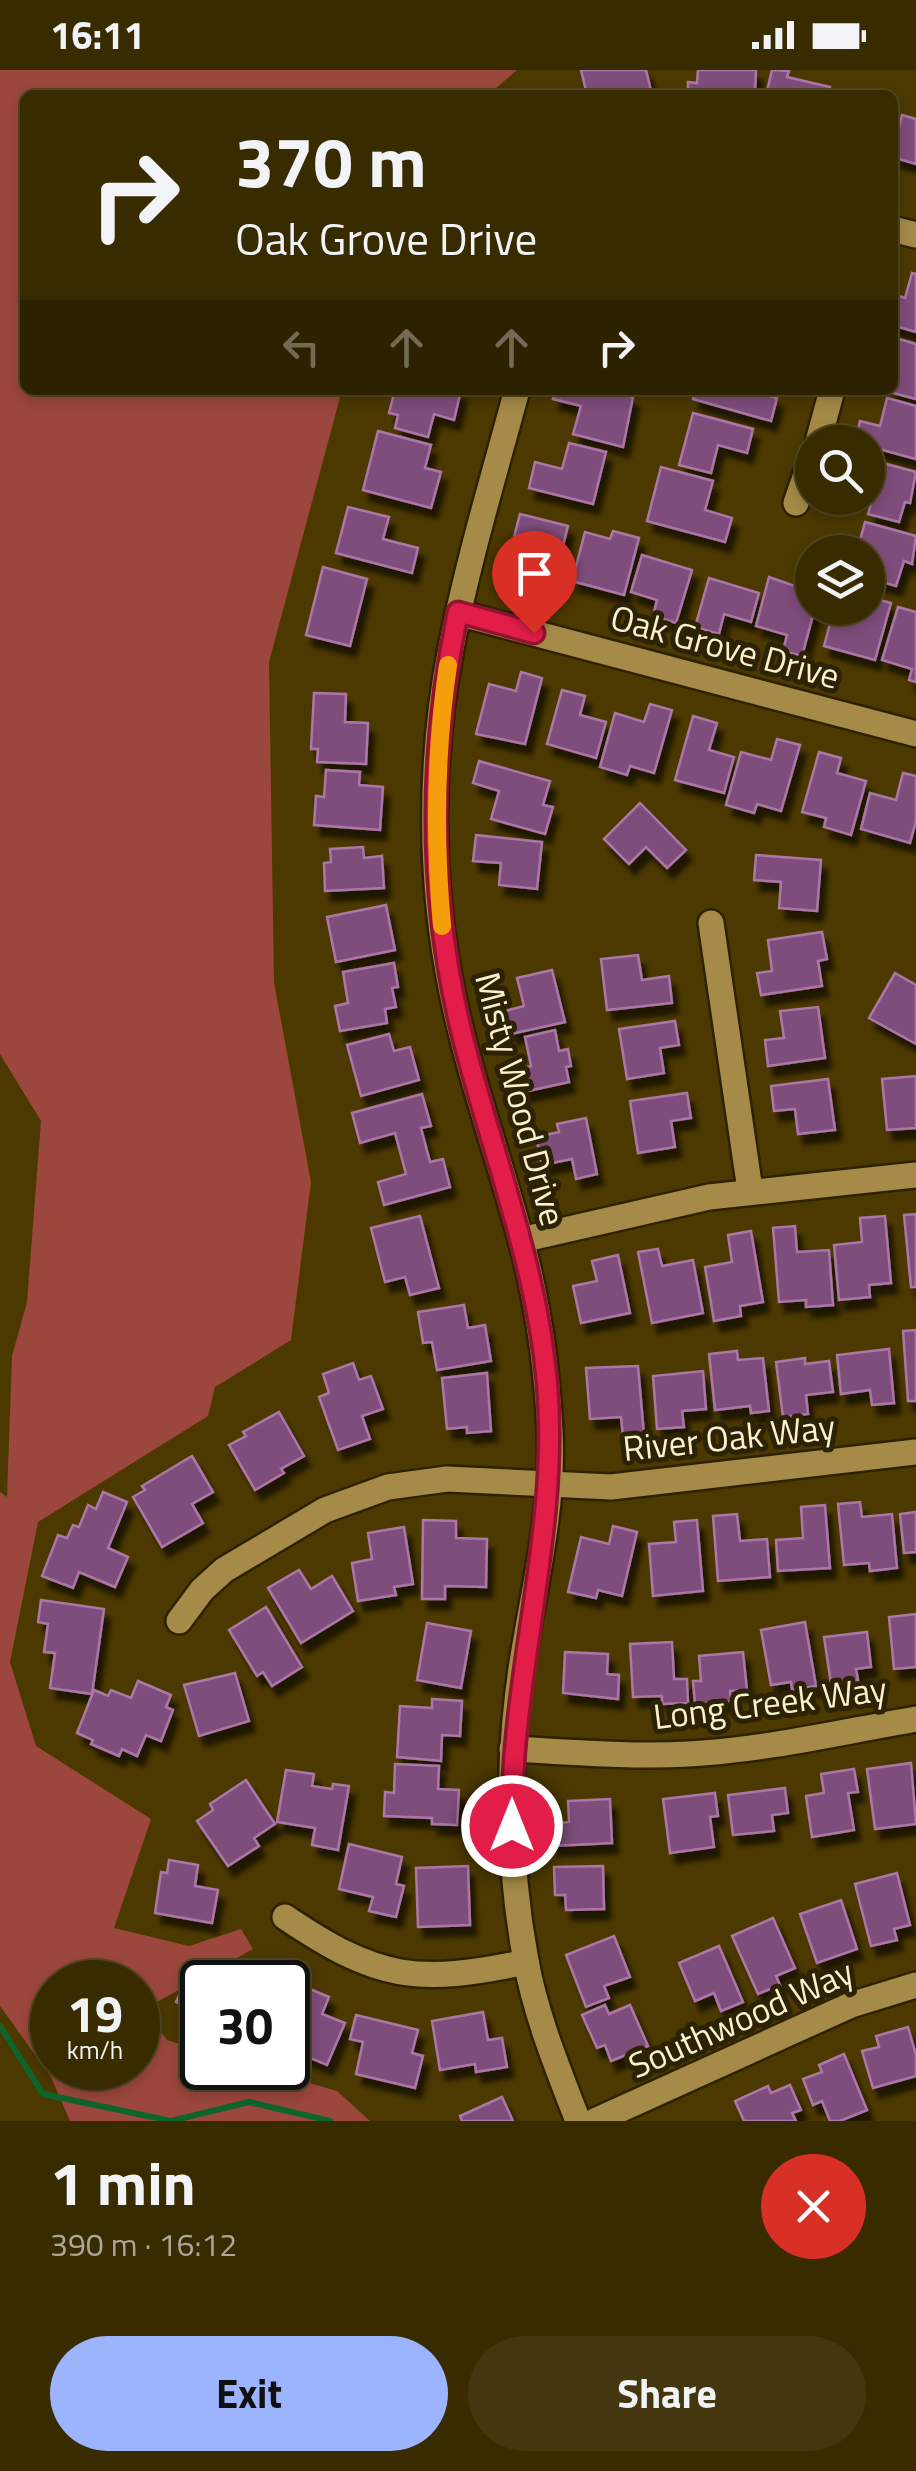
<!DOCTYPE html>
<meta charset="utf-8">
<style>
:root{--surface:#392b00;--page:#44370f;--text:#f1f3f6;--muted:#aba799;--line:#534722;--accent:#9bb4fd}
body{margin:0;font-family:"Titillium Web",sans-serif;background:var(--page);color:var(--text);height:100vh;display:flex;flex-direction:column;font-size:38px;white-space:nowrap}
*{box-sizing:border-box;margin:0}
p{font-size:32px;color:var(--muted)}
.icon{flex:none;width:55px;height:55px;fill:none;stroke:currentColor;stroke-width:2;stroke-linecap:round;stroke-linejoin:round}
.map{position:relative;height:2051px;overflow:hidden}
.details{display:flex;flex-direction:column;background:var(--surface);flex:1}
.details>*{flex:none}
.banner{position:absolute;left:20px;top:20px;width:878px;height:305px;border-radius:15px;box-shadow:0 5px 15px #0003,0 0 0 2px var(--line);background:#392b00;color:var(--text);overflow:hidden}
.controls{position:absolute;left:795px;top:355px;display:grid;gap:20px}
.controls a{display:grid;place-items:center;width:90px;height:90px;border-radius:50%;background:var(--surface);box-shadow:0 5px 15px #0003,0 0 0 2px var(--line);font-size:50px}
.speed{position:absolute;left:30px;top:1890px;display:flex;gap:20px;font-size:50px;font-weight:700;text-align:center}
.speed>*{display:grid;place-content:center;width:130px;height:130px;border-radius:50%;background:var(--surface);box-shadow:0 5px 15px #0003,0 0 0 2px var(--line);line-height:1}
.speed small{font-size:25px;font-weight:400}
.speed .limit{border:5px solid #111;border-radius:15px;background:#fff;color:#111}
.pin{position:absolute;display:grid;place-items:center;width:85px;height:85px;color:#fff;margin:-102px -42px;border-radius:50% 50% 50% 0;rotate:-45deg;box-shadow:0 0 10px #0007}
.pin .icon{rotate:45deg}
.me{position:absolute;width:110px;margin:-55px;rotate:0deg;stroke-linejoin:round;filter:drop-shadow(0 0 8px #0008)}
.turn{display:flex;align-items:center;gap:35px;height:210px;padding:0 50px;font-size:45px}
.turn .icon{width:130px;height:130px;stroke-width:2.5}
.turn b{display:block;font-size:70px;line-height:85px}
.lanes{display:flex;align-items:center;height:95px;padding:0 50px;background:#0003;justify-content:center;gap:50px;direction:ltr}
.lanes .off{opacity:.35}
.round{display:grid;place-items:center;flex:none;width:105px;height:105px;border-radius:52px;background:var(--page)}
.overview{display:flex;align-items:center;justify-content:space-between;height:170px;padding:0 50px}
h1{font-size:60px;font-weight:700;line-height:75px}
.action{display:flex;gap:20px;margin-top:auto;padding:20px 50px}
.action a{flex:1;height:115px;border-radius:60px;background:var(--accent);color:#111;font-size:40px;font-weight:700;line-height:115px;text-align:center}
.action a+a{background:var(--page);color:var(--text)}
.status{display:flex;justify-content:space-between;align-items:center;height:70px;padding:0 50px;background:var(--surface);direction:ltr}
.status svg{height:28px;fill:currentColor}
.map>svg:first-child{display:block}
.green{fill:#9c473d;fill-rule:evenodd}
.lines{fill:none;stroke-linecap:round;stroke-linejoin:round}
.stream{stroke:#0e652c;stroke-width:6}
.building{fill:#7f4e7c;stroke:#ab77a8;stroke-width:2.5;filter:url(#shadow)}
.minor-casing{stroke:#2e2100;stroke-width:30}
.minor{stroke:#a58b47;stroke-width:25}
.route-casing{stroke:#92132f;stroke-width:25}
.route{stroke:#e11d48;stroke-width:18}
.slow{stroke:#f59e0b;stroke-width:18}
.labels{text-anchor:middle;stroke-width:10;stroke-linejoin:round;paint-order:stroke}
.street-label{font-size:35px;fill:#fdf0ce;stroke:#2c2205}
</style>
<div class="status"><b>16:11</b><svg viewBox="0 0 49 12"><path d="M0 12V9h3v3zM5 12V6h3v6zM10 12V3h3v9zM15 12V0h3v12zM26 1h20v11H26zM47 4h2v5h-2z"/></svg></div>
<div class="map">
<svg width="916" height="2051" viewBox="0 0 916 2051">
<defs>
<filter id="shadow"><feDropShadow dx="6" dy="10" stdDeviation="2.5" flood-color="#0009"/></filter>
</defs>
<rect width="100%" height="100%" fill="#4c3900"/>
<path class="green" d="M0,0H517L488,25H25V320H342L269,592L274,913L311,1112L291,1270L215,1317L208,1346L38,1452L10,1592L36,1676L151,1749L114,1858L189,1876L241,1859L253,1879L144,1939L167,1970L202,1981V1998H257L337,2021L370,2051H70L51,2007L0,1936V1422L7,1427L12,1286L27,1232L41,1051L0,984ZM52,1912H138V1998H52Z"/>
<g class="lines">
<polyline class="stream" points="0,1956 43,2024 171,2051 249,2032 330,2051"/>
</g>
<g class="building">
<polygon points="581,0 646,0 652,25 587,25"/>
<polygon points="698,0 756,0 755,25 688,25 688,12 697,13"/>
<polygon points="772,0 789,1 787,7 830,17 828,25 766,25"/>
<polygon points="902,45 916,49 916,94 892,87"/>
<polygon points="912,203 916,204 916,262 892,255 893,224 905,228"/>
<polygon points="892,267 916,274 916,329 886,321 892,320"/>
<polygon points="395,320 401,321 461,320 454,350 434,344 428,367 395,358 398,345 389,343"/>
<polygon points="556,320 607,320 633,327 623,377 573,364 581,336 553,329"/>
<polygon points="695,320 749,320 777,328 771,351 693,329"/>
<polygon points="887,328 916,336 916,389 868,376 868,372 855,372 860,351 880,356"/>
<polygon points="693,343 753,359 747,383 718,375 711,403 679,395"/>
<polygon points="378,361 431,375 425,398 441,402 431,438 363,420"/>
<polygon points="569,373 606,382 593,434 529,418 535,392 562,399"/>
<polygon points="868,389 916,402 910,433 905,432 899,452 868,444 876,416 868,414"/>
<polygon points="661,397 713,411 705,440 732,448 725,472 647,451"/>
<polygon points="348,437 389,447 383,469 418,478 412,503 336,483"/>
<polygon points="520,444 568,456 552,519 528,513 535,488 510,482"/>
<polygon points="865,452 916,466 912,494 904,491 896,516 868,508 868,482 831,482 833,474 857,481"/>
<polygon points="613,461 639,468 624,525 572,511 585,462 610,469"/>
<polygon points="642,485 692,500 676,553 653,546 657,530 631,522"/>
<polygon points="323,497 367,509 350,576 306,565"/>
<polygon points="769,507 812,522 812,538 815,538 802,586 783,581 787,565 756,556"/>
<polygon points="709,508 759,523 751,552 724,544 719,564 695,557"/>
<polygon points="868,527 891,533 875,590 824,576 834,538 868,538"/>
<polygon points="898,537 916,542 916,612 909,610 912,599 882,590"/>
<polygon points="521,602 542,608 525,674 476,664 489,614 516,621"/>
<polygon points="562,620 585,626 580,645 606,652 596,688 547,674"/>
<polygon points="314,623 346,624 345,652 368,653 366,694 317,692 318,679 311,679"/>
<polygon points="650,634 672,640 654,703 630,696 627,705 600,697 615,643 644,652"/>
<polygon points="693,646 717,653 709,680 734,687 724,723 675,710"/>
<polygon points="777,669 800,675 781,741 757,734 754,743 726,735 741,682 771,690"/>
<polygon points="819,682 841,688 837,703 866,711 851,765 824,757 826,748 802,742"/>
<polygon points="479,691 550,711 543,735 553,737 545,764 491,749 499,721 473,713"/>
<polygon points="326,700 360,702 359,715 383,717 380,760 314,755 316,726 324,727"/>
<polygon points="903,703 916,706 916,751 910,773 861,759 870,723 896,730"/>
<polygon points="640,733 686,780 667,798 646,777 629,794 604,769"/>
<polygon points="476,765 542,772 537,819 499,815 501,793 473,791"/>
<polygon points="363,777 364,788 382,786 384,818 325,821 324,793 331,792 330,779"/>
<polygon points="756,785 821,790 817,841 779,838 781,812 754,810"/>
<polygon points="386,835 395,880 336,892 327,847"/>
<polygon points="822,862 827,889 818,891 822,916 761,925 757,903 772,901 768,870"/>
<polygon points="638,885 642,910 669,906 672,933 607,940 601,889"/>
<polygon points="394,893 398,917 392,918 396,937 385,939 387,953 340,961 335,936 348,933 343,902"/>
<polygon points="552,900 565,952 511,964 505,941 524,936 517,908"/>
<polygon points="895,903 916,915 916,974 869,948"/>
<polygon points="818,937 825,988 768,996 765,970 784,968 780,941"/>
<polygon points="675,951 679,975 660,978 664,1003 627,1009 619,959"/>
<polygon points="555,960 559,981 568,979 571,996 566,997 569,1012 519,1023 514,1000 531,996 525,967"/>
<polygon points="389,964 394,981 410,977 419,1010 361,1026 347,975"/>
<polygon points="916,1006 916,1058 887,1060 882,1009"/>
<polygon points="828,1009 835,1060 798,1064 795,1039 774,1041 771,1016"/>
<polygon points="687,1023 691,1048 671,1051 675,1077 638,1083 630,1031"/>
<polygon points="422,1024 431,1056 421,1058 430,1092 443,1089 450,1117 384,1135 378,1112 406,1104 395,1063 360,1073 352,1043"/>
<polygon points="586,1048 597,1104 576,1109 572,1089 542,1095 536,1067 559,1062 557,1054"/>
<polygon points="916,1144 916,1217 911,1217 904,1145"/>
<polygon points="420,1146 439,1218 410,1225 405,1207 385,1212 371,1158"/>
<polygon points="885,1146 891,1213 869,1215 870,1227 839,1230 834,1175 862,1172 860,1148"/>
<polygon points="795,1156 797,1182 829,1180 833,1235 806,1237 806,1230 779,1232 773,1158"/>
<polygon points="751,1161 763,1232 740,1236 741,1246 714,1251 705,1197 732,1192 728,1165"/>
<polygon points="658,1179 662,1196 693,1190 703,1243 652,1253 638,1182"/>
<polygon points="618,1185 630,1243 581,1253 573,1216 597,1211 592,1191"/>
<polygon points="464,1235 468,1258 485,1255 491,1291 437,1300 432,1272 423,1273 418,1242"/>
<polygon points="916,1260 916,1331 908,1331 903,1261"/>
<polygon points="889,1279 894,1333 872,1335 870,1320 841,1324 837,1285"/>
<polygon points="737,1281 738,1290 763,1288 769,1341 751,1343 750,1336 715,1340 709,1284"/>
<polygon points="805,1288 805,1294 829,1291 833,1322 806,1325 808,1344 783,1347 776,1292"/>
<polygon points="353,1293 359,1310 371,1306 383,1339 362,1346 370,1369 338,1380 319,1327 329,1323 323,1304"/>
<polygon points="638,1296 644,1365 623,1366 621,1347 590,1349 586,1298"/>
<polygon points="703,1301 706,1339 682,1341 684,1357 657,1359 653,1306"/>
<polygon points="487,1303 491,1361 467,1363 467,1357 447,1359 442,1308"/>
<polygon points="279,1342 304,1386 281,1399 284,1403 255,1420 229,1375 246,1366 243,1362"/>
<polygon points="192,1386 213,1422 192,1434 203,1453 162,1477 133,1427 145,1420 142,1416"/>
<polygon points="103,1422 127,1432 108,1478 128,1487 115,1517 79,1502 73,1518 42,1506 58,1465 67,1468 73,1455 79,1457 88,1435 96,1439"/>
<polygon points="860,1432 862,1447 892,1444 897,1498 870,1501 869,1493 844,1495 838,1434"/>
<polygon points="825,1435 830,1498 778,1501 776,1470 803,1468 801,1437"/>
<polygon points="916,1442 916,1482 904,1483 900,1444"/>
<polygon points="737,1444 740,1471 767,1469 770,1507 718,1511 713,1446"/>
<polygon points="423,1450 456,1451 456,1468 487,1469 486,1517 445,1516 445,1529 422,1529"/>
<polygon points="697,1450 703,1521 653,1526 649,1474 676,1472 674,1452"/>
<polygon points="613,1456 637,1462 622,1526 598,1520 596,1528 568,1522 581,1467 609,1474"/>
<polygon points="404,1457 413,1514 394,1517 396,1525 358,1531 352,1493 372,1489 368,1463"/>
<polygon points="299,1500 311,1519 332,1506 353,1541 301,1573 268,1518"/>
<polygon points="41,1530 104,1539 92,1624 50,1618 55,1583 44,1582 48,1554 38,1552"/>
<polygon points="266,1537 302,1597 272,1616 263,1602 257,1606 229,1560"/>
<polygon points="916,1544 916,1597 894,1599 889,1547"/>
<polygon points="805,1552 816,1616 792,1620 791,1612 771,1615 761,1560"/>
<polygon points="427,1553 471,1561 461,1618 417,1610"/>
<polygon points="867,1562 871,1597 856,1599 858,1610 831,1614 824,1567"/>
<polygon points="672,1572 674,1609 687,1609 688,1633 662,1634 662,1626 633,1627 630,1574"/>
<polygon points="565,1582 608,1584 607,1604 619,1605 618,1629 563,1623"/>
<polygon points="743,1582 747,1620 730,1621 731,1631 695,1634 693,1611 701,1611 699,1586"/>
<polygon points="235,1603 249,1651 199,1666 184,1615"/>
<polygon points="138,1611 171,1625 166,1637 173,1640 161,1671 146,1665 137,1686 122,1679 119,1686 91,1674 93,1670 77,1663 94,1620 108,1626 111,1620 131,1628"/>
<polygon points="432,1629 462,1631 460,1666 442,1665 441,1691 397,1687 400,1636 432,1638"/>
<polygon points="911,1693 916,1754 875,1759 867,1699"/>
<polygon points="395,1694 439,1696 438,1719 459,1720 457,1755 432,1754 432,1748 384,1746 385,1722 394,1723"/>
<polygon points="854,1699 858,1722 848,1723 854,1760 812,1767 806,1726 824,1723 821,1704"/>
<polygon points="286,1700 314,1704 312,1716 332,1719 333,1714 349,1716 338,1780 312,1775 315,1758 277,1752"/>
<polygon points="246,1710 275,1754 254,1768 259,1776 228,1796 197,1751 213,1740 210,1734"/>
<polygon points="785,1718 788,1743 772,1745 774,1761 733,1765 728,1725"/>
<polygon points="715,1723 718,1746 710,1747 714,1777 670,1783 663,1729"/>
<polygon points="610,1729 612,1773 553,1776 551,1754 569,1752 568,1731"/>
<polygon points="349,1774 402,1787 396,1814 404,1816 396,1847 369,1841 373,1827 339,1819"/>
<polygon points="169,1790 198,1795 195,1816 218,1820 212,1853 155,1843 161,1802 167,1803"/>
<polygon points="468,1796 470,1855 418,1857 416,1798"/>
<polygon points="603,1796 604,1839 566,1840 565,1825 555,1825 554,1797"/>
<polygon points="897,1803 910,1855 894,1859 897,1870 871,1876 855,1814"/>
<polygon points="841,1830 857,1879 817,1893 800,1844"/>
<polygon points="773,1848 795,1898 776,1906 780,1915 758,1924 732,1866"/>
<polygon points="614,1866 630,1907 604,1916 609,1928 586,1937 566,1885"/>
<polygon points="719,1876 743,1932 721,1941 714,1923 695,1931 679,1893"/>
<polygon points="195,1892 220,1904 224,1896 251,1909 254,1903 275,1912 202,1912 202,1933 198,1943 176,1932"/>
<polygon points="298,1914 329,1927 322,1944 345,1953 327,1995 288,1979 288,1940"/>
<polygon points="605,1935 609,1944 630,1935 648,1976 611,1991 605,1975 597,1978 582,1945"/>
<polygon points="483,1942 488,1970 502,1968 507,1997 476,2002 475,1994 440,2000 432,1951"/>
<polygon points="356,1945 418,1960 412,1983 423,1986 415,2018 356,2004 363,1972 350,1969"/>
<polygon points="908,1957 916,1985 916,2006 873,2018 862,1981 879,1977 876,1966"/>
<polygon points="844,1984 867,2040 840,2051 830,2051 822,2031 813,2035 803,2009 822,2002 819,1995"/>
<polygon points="790,2015 801,2040 792,2043 796,2051 744,2051 735,2031 768,2016 771,2023"/>
<polygon points="502,2027 513,2051 462,2051 460,2046"/>
</g>
<g class="lines">
<g class="minor-casing">
<g id="minor">
<polyline points="892,159 916,165"/>
<path d="M517,320C494,405 468,491 451,578C429,690 429,810 452,922C469,1006 499,1087 521,1170C538,1233 547,1297 550,1362C554,1442 533,1521 521,1599C507,1696 508,1795 526,1891C536,1946 558,1999 578,2051"/>
<polyline points="818,372 832,320"/>
<polyline points="796,433 812,387"/>
<polyline points="458,543 916,664"/>
<polyline points="711,853 750,1120"/>
<polyline points="521,1170 709,1127 916,1105"/>
<polyline points="179,1551 202,1520 224,1500 325,1440 388,1417 447,1409 611,1417 916,1382"/>
<path d="M512,1679C571,1682 630,1687 689,1684C765,1680 841,1662 916,1649"/>
<path d="M285,1847C378,1910 417,1915 526,1892"/>
<polyline points="595,2051 851,1935 916,1915"/>
</g>
</g>
<use href="#minor" class="minor"/>
</g>
<g class="lines">
<g class="route-casing">
<path id="route" d="M512,1756C510,1606 560,1463 547,1313C537,1199 496,1093 467,984C428,839 427,689 458,542L534,563"/>
</g>
<use href="#route" class="route"/>
<path class="slow" d="M442,856C434,768 435,683 448,595"/>
</g>
<g class="labels">
<g class="street-label">
<text transform="translate(725 577) rotate(15)" y="12">Oak Grove Drive</text>
<text transform="translate(520 1029) rotate(75)" y="12">Misty Wood Drive</text>
<text transform="translate(729 1368) rotate(-6)" y="12">River Oak Way</text>
<text transform="translate(770 1633) rotate(-7)" y="12">Long Creek Way</text>
<text transform="translate(741 1949) rotate(-24)" y="12">Southwood Way</text>
</g>
</g>
</svg>
<div class="controls">
<a><svg class="icon" aria-label="search" viewBox="0 0 24 24"><circle cx="10" cy="10" r="6"/><path d="M15 15l6 6"/></svg></a>
<a><svg class="icon" aria-label="layers" viewBox="0 0 24 24"><path d="M12 4l9 5-9 5-9-5zM3 14l9 5 9-5"/></svg></a>
</div>
<div class="speed"><div>19<small>km/h</small></div><div class="limit">30</div></div>
<div class="pin" style="left:534px;top:563px;background:#d93025"><svg class="icon" aria-label="arrive" viewBox="0 0 24 24"><path d="M6 21V4h12l-3 4 3 4H6"/></svg></div>
<svg class="me" style="left:512px;top:1756px" viewBox="-20 -20 40 40"><circle r="17" fill="#e11d48" stroke="#fff" stroke-width="3"/><path d="M0-11L8 9 0 5-8 9z" fill="#fff"/></svg>
<div class="banner">
<div class="turn"><svg class="icon" aria-label="right" viewBox="0 0 24 24"><path d="M7 20v-9h11M14 6l5 5-5 5"/></svg><div><b>370 m</b>Oak Grove Drive</div></div>
<div class="lanes"><svg class="icon off" aria-label="left" viewBox="0 0 24 24"><path d="M17 20v-9H6M10 6l-5 5 5 5"/></svg><svg class="icon off" aria-label="ahead" viewBox="0 0 24 24"><path d="M12 20V5M6 11l6-6 6 6"/></svg><svg class="icon off" aria-label="ahead" viewBox="0 0 24 24"><path d="M12 20V5M6 11l6-6 6 6"/></svg><svg class="icon" aria-label="right" viewBox="0 0 24 24"><path d="M7 20v-9h11M14 6l5 5-5 5"/></svg></div>
</div>
</div>
<section class="details">
<div class="overview"><div><h1>1 min</h1><p>390 m · 16:12</p></div><a class="round" style="background:#d93025;color:#fff"><svg class="icon" aria-label="close" viewBox="0 0 24 24"><path d="M6 6l12 12M18 6L6 18"/></svg></a></div>
<div class="action"><a>Exit</a><a>Share</a></div>
</section>
